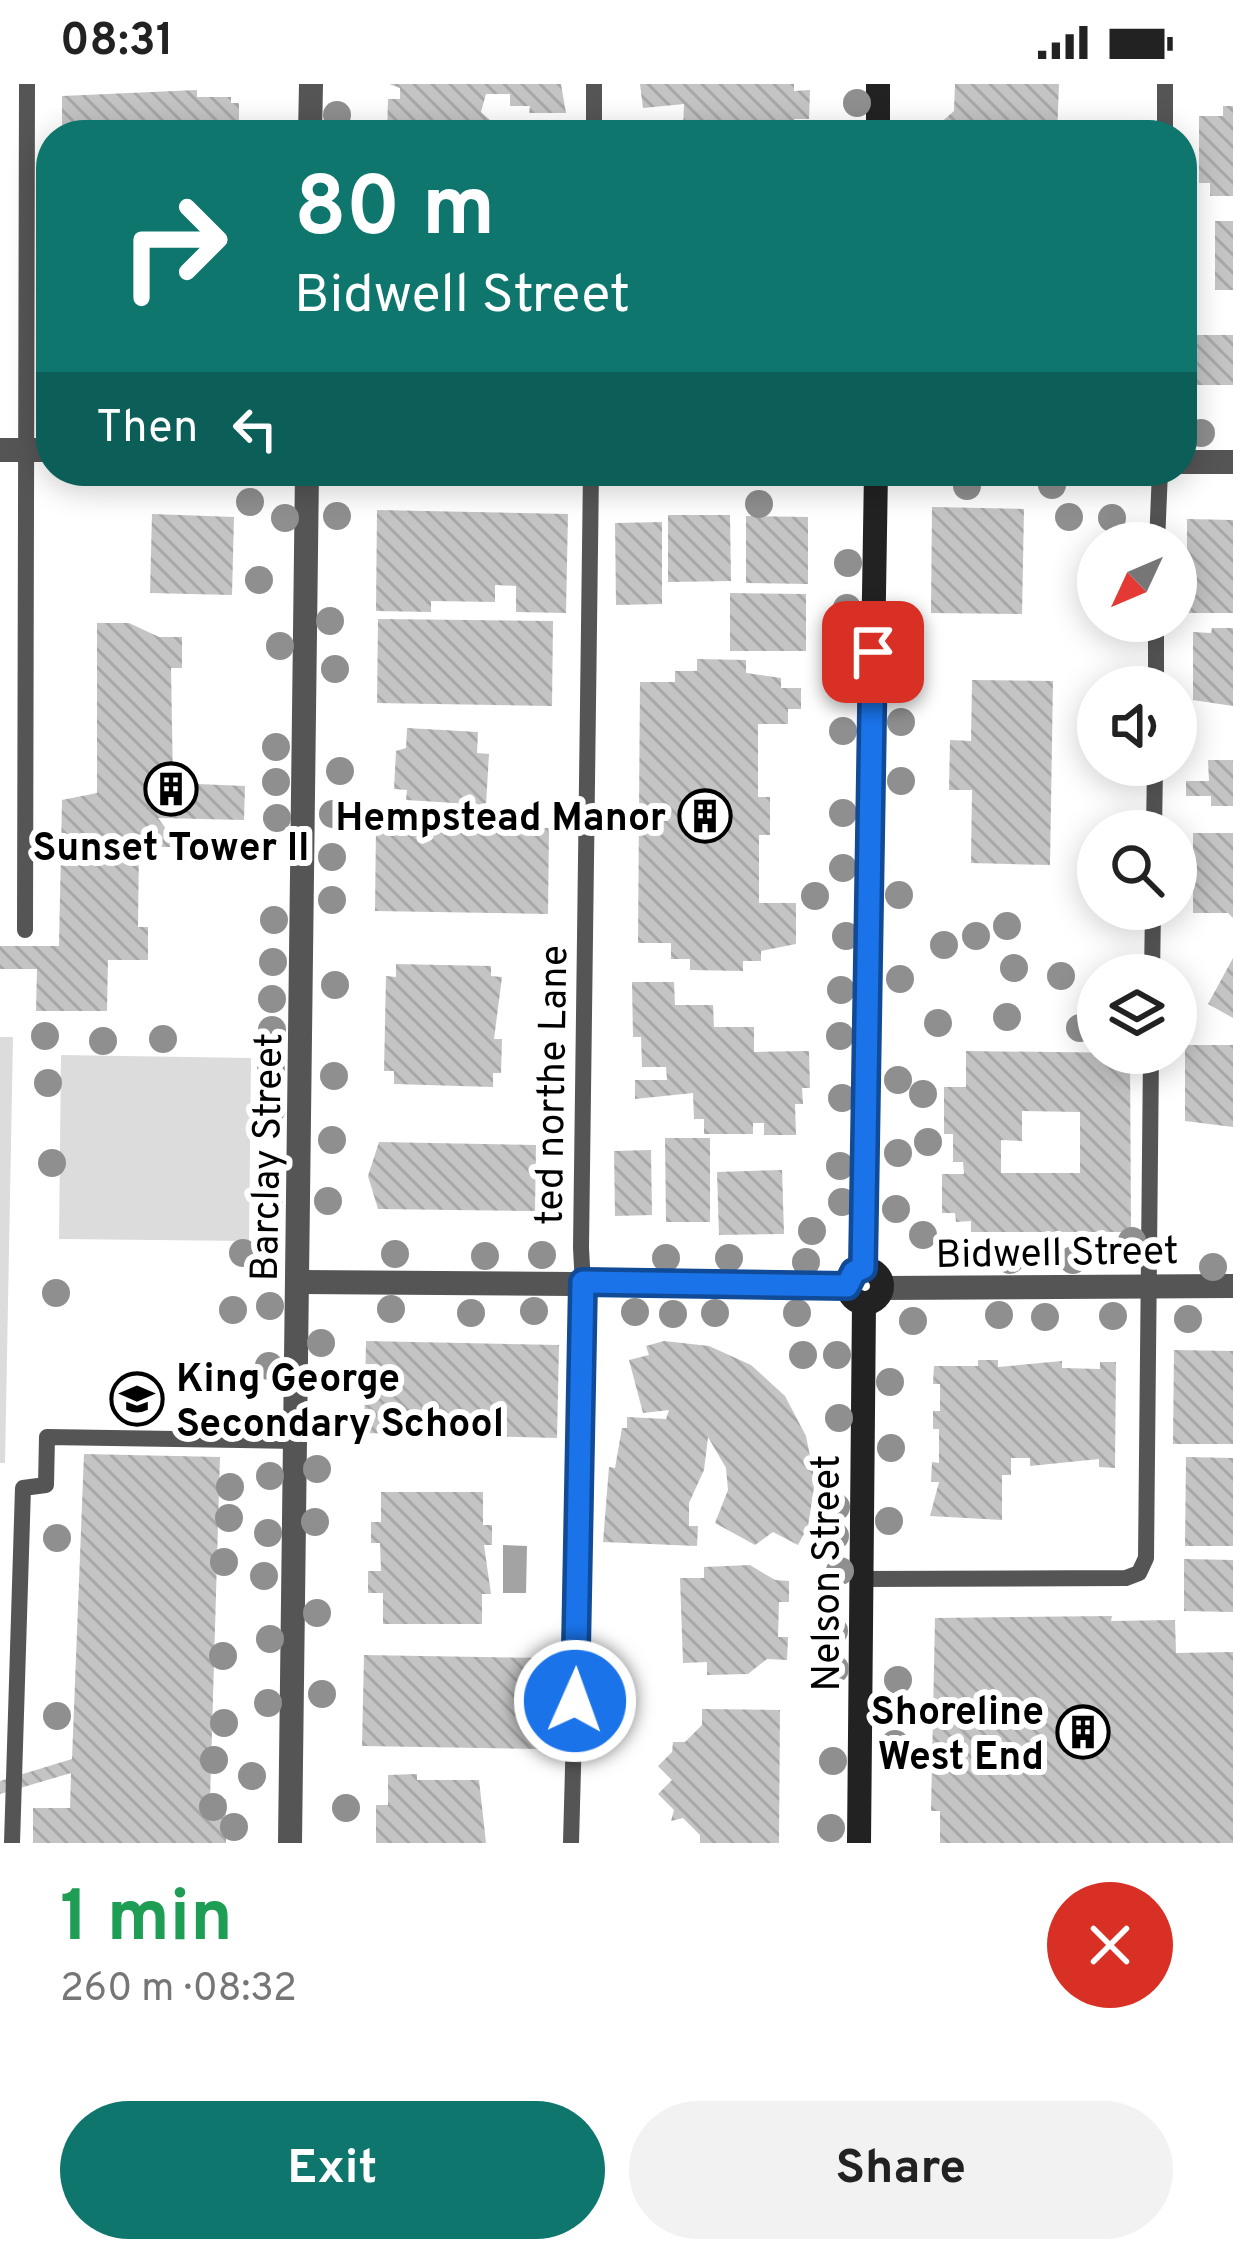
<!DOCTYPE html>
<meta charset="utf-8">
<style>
:root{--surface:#fff;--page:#f2f2f2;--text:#222;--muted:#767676;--accent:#0f766e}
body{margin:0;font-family:Overpass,sans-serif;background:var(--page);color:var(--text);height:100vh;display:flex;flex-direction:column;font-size:45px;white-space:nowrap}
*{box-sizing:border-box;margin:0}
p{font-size:39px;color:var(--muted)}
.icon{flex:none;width:66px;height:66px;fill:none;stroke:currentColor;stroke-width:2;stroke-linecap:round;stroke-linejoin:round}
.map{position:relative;height:1759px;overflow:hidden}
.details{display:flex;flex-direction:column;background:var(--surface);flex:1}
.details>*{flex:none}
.banner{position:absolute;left:36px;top:36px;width:1161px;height:366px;border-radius:48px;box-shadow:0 6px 30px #0003;background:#0f766e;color:#fff;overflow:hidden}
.needle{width:78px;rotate:226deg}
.buttons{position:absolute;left:1077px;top:438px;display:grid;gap:24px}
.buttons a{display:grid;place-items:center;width:120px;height:120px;border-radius:50%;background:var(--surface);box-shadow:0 6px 30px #0003;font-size:60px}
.pin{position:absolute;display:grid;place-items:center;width:102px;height:102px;color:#fff;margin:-51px;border-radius:24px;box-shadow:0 6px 18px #0006}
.me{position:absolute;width:132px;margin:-66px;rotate:2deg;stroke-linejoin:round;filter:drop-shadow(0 0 9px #0008)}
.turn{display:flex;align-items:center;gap:42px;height:252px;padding:0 60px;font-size:54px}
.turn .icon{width:156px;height:156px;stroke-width:2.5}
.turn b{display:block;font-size:84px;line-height:102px}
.then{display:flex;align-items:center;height:114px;padding:0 60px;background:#0003;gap:24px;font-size:45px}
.round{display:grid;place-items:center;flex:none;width:126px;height:126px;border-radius:63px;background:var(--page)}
.summary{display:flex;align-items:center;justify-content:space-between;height:204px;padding:0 60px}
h1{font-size:72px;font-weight:700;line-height:90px;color:#1e9e55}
.primary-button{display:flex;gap:24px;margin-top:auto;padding:24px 60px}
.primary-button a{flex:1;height:138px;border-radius:72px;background:var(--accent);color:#fff;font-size:48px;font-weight:700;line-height:138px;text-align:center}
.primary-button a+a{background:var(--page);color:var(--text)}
.status{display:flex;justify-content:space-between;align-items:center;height:84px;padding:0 60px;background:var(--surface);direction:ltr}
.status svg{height:33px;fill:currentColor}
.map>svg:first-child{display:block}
.pitch{fill:#dcdcdc}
.water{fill:#a3a3a3}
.building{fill:url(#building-back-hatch);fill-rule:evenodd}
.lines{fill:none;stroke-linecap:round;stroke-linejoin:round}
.lane{stroke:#555;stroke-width:16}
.street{stroke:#555;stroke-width:24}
.secondary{stroke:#222;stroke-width:24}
.tree{fill:#8f8f8f}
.route-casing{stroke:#114b97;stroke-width:30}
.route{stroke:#1a73e8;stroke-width:21}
.labels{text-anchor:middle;stroke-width:12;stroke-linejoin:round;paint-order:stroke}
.poi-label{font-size:39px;font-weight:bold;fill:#000;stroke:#fff;text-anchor:end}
.street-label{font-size:39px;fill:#000;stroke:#fff}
</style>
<div class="status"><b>08:31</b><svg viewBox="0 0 49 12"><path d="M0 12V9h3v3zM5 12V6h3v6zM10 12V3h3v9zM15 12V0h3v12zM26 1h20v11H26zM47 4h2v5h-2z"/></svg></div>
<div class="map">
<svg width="1233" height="1759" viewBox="0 0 1233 1759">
<defs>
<pattern id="building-back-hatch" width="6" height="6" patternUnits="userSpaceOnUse" patternTransform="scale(3)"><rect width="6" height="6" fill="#c4c4c4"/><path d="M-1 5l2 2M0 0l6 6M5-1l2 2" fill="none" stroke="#a7a7a7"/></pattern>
</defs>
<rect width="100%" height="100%" fill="#fff"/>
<g class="pitch">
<polygon points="0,953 13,953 5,1379 0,1379"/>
<polygon points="61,971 251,974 249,1157 59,1155"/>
</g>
<polygon class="water" points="503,1461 527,1462 526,1509 503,1509"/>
<g class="building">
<polygon points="389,0 561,0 566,29 529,29 530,22 510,22 510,10 486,10 481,28 490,36 490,51 387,51 388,15 400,15 400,4"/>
<polygon points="640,0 794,0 794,7 810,6 809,35 794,35 800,51 689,51 683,47 684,20 643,24"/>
<polygon points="955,0 1059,0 1057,51 938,51 939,40 954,27"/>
<polygon points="197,6 197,13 231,13 231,19 239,19 239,51 62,51 62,12"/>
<polygon points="1223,22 1233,22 1233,112 1210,112 1210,99 1199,99 1199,32 1223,32"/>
<polygon points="1089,40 1125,41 1124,51 1089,51"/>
<rect x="1215" y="137" width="18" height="69"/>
<rect x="1192" y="251" width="41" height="50"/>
<polygon points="932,423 1024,425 1022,530 931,529"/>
<polygon points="377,426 568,430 566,529 516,528 516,502 495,501 495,518 431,517 431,528 376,527"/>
<polygon points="152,430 234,433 232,511 150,509"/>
<polygon points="668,431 730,431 731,497 668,498"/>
<polygon points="746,432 808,433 808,500 746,499"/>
<polygon points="1187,435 1233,436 1233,529 1187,529"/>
<polygon points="662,438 662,520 616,521 615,439"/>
<polygon points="730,509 806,510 806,567 730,567"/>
<polygon points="378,535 553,537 552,622 377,619"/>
<polygon points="97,539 129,539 159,553 182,553 182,584 171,584 173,699 245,702 244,736 158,734 169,749 170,763 139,763 138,843 148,843 148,876 108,876 107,927 36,927 37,885 0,885 0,862 59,862 62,716 97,709"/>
<polygon points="1212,544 1233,544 1233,622 1193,616 1193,548 1211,549"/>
<polygon points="697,575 746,576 746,589 781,594 781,604 801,604 801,625 788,625 788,640 758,640 758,713 770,713 770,751 759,751 759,819 796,819 796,860 761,867 761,877 743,877 743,887 690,886 690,875 671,875 671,859 638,859 640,598 675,598 675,587 697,587"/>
<polygon points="972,596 1053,597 1050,781 971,779 972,706 949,706 950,656 971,657"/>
<polygon points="407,644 478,648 477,669 489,670 486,721 406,716 407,706 394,705 396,667 406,664"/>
<polygon points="1208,676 1233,676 1233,722 1211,722 1211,712 1186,712 1186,697 1209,697"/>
<polygon points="376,741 549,744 548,830 375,827"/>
<polygon points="1193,749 1233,749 1233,834 1228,829 1193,829"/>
<polygon points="1233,874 1233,934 1208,920"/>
<polygon points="396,880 491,882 491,892 502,893 494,955 502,955 501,989 493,989 493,1003 394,1000 394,987 384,987 386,892 396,893"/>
<polygon points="632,898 674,898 675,921 713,921 714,943 754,943 754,968 809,967 810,1004 802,1004 803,1020 795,1020 796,1051 764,1051 764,1039 753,1039 753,1050 704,1050 704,1035 694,1035 693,1009 635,1015 635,996 667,996 666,983 642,983 641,953 633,953"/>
<polygon points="1185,961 1233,961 1233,1043 1185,1037"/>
<path d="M966,967L1130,969L1131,1148H971V1137L956,1138L955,1129H942V1090H964L963,1078H953V1050H944V1003H966ZM1022,1027L1080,1028V1089H1001V1056L1022,1057Z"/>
<polygon points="665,1054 710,1054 710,1138 666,1138"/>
<polygon points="379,1058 536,1061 535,1127 378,1125 368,1092"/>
<polygon points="651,1066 652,1131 615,1132 614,1067"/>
<polygon points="782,1086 784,1150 719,1151 717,1088"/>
<polygon points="366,1257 559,1261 557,1354 364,1349"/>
<polygon points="664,1257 709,1262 751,1281 785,1312 806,1352 815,1397 808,1442 798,1461 773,1448 755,1461 715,1439 728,1406 726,1384 708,1353 704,1386 689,1419 689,1442 698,1442 697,1462 603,1458 609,1383 615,1384 622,1344 627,1344 627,1333 666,1335 669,1326 643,1329 629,1276 649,1271 646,1262"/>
<polygon points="1174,1266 1233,1267 1233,1360 1173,1360"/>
<polygon points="978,1276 998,1276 998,1283 1062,1277 1062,1284 1100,1285 1100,1278 1116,1278 1115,1384 1099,1383 1099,1375 1030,1382 1030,1374 1011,1374 1011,1391 1002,1391 1002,1436 930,1432 939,1398 931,1398 932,1378 939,1379 939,1345 933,1345 933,1327 940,1327 940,1300 933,1300 934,1282 978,1282"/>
<polygon points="84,1370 220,1373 210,1716 226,1715 226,1759 33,1759 33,1724 70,1724 71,1689 0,1710 0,1697 72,1675"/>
<polygon points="1186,1373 1233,1374 1233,1462 1185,1462"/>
<polygon points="381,1408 483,1408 483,1441 492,1441 492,1461 484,1461 491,1510 482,1510 482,1540 383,1540 383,1509 368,1509 368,1487 381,1487 380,1459 371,1459 371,1438 381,1438"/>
<polygon points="1184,1475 1233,1476 1233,1528 1184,1527"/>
<polygon points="750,1481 775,1496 789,1497 789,1518 779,1518 778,1553 788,1553 787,1576 767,1575 748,1590 707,1591 707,1578 683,1579 680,1494 704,1494 704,1483"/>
<polygon points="1112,1532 1111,1537 1175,1536 1176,1569 1233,1568 1233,1759 940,1759 940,1727 931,1727 935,1534"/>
<polygon points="364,1571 543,1574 542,1665 362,1662"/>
<polygon points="702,1625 780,1626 779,1759 700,1759 700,1751 683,1734 671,1737 674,1726 658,1710 672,1696 658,1682 672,1668 673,1658 685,1658 702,1641"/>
<polygon points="417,1690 417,1696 479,1696 486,1759 376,1759 376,1721 388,1721 388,1691"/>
</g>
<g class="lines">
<g class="lane">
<polyline points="594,51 594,0"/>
<polyline points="1165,51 1165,0"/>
<polyline points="1157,459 1160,387"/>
<polyline points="1156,603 1156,537"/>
<polyline points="1154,747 1155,681"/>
<polyline points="25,846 27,0"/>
<polyline points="1152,891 1153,825"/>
<polyline points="861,1495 1126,1494 1139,1489 1146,1474 1151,969"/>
<polyline points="12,1759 23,1404 46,1401 47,1353 296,1357"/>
<polyline points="571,1759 585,1238 581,1164 591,387"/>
</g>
<g class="street">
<polyline points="310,51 311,0"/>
<polyline points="0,366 51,366"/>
<polyline points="1182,378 1233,378"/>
<polyline points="300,1198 847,1202"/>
<polyline points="882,1204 1233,1202"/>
<polyline points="290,1759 307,387"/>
</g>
<g class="secondary">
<polyline points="878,51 878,0"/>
<polyline points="863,1184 876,387"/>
<circle cx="865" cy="1202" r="17"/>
<polyline points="859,1759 864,1219"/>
</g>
</g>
<g class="tree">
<circle cx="857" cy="19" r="14"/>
<circle cx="337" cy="31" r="14"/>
<circle cx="1201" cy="349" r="14"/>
<circle cx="1052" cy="401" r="14"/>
<circle cx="967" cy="402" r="14"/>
<circle cx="250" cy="418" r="14"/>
<circle cx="759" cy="420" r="14"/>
<circle cx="337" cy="432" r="14"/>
<circle cx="1069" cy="433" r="14"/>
<circle cx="285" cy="434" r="14"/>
<circle cx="1112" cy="434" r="14"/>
<circle cx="848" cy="479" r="14"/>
<circle cx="259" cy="496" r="14"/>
<circle cx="847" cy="524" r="14"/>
<circle cx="330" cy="537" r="14"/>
<circle cx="906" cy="543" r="14"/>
<circle cx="280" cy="562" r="14"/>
<circle cx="845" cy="571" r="14"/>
<circle cx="335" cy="585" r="14"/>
<circle cx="901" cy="638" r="14"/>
<circle cx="843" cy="647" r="14"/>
<circle cx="276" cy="663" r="14"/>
<circle cx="340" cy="687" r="14"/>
<circle cx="901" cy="697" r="14"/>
<circle cx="276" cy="698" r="14"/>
<circle cx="843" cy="729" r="14"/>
<circle cx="333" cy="730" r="14"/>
<circle cx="277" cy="734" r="14"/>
<circle cx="332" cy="773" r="14"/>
<circle cx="843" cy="784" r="14"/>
<circle cx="899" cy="811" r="14"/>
<circle cx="815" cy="812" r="14"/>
<circle cx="332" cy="816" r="14"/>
<circle cx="274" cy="836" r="14"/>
<circle cx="1007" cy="842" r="14"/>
<circle cx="846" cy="852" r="14"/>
<circle cx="976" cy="852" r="14"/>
<circle cx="944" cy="861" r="14"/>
<circle cx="273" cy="878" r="14"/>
<circle cx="1014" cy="884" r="14"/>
<circle cx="1061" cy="892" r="14"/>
<circle cx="900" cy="895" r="14"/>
<circle cx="335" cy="901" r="14"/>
<circle cx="841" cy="906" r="14"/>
<circle cx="272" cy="915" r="14"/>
<circle cx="1007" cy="933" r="14"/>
<circle cx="938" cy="939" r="14"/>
<circle cx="1080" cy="944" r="14"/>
<circle cx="272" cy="946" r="14"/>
<circle cx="45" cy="952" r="14"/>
<circle cx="840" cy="952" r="14"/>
<circle cx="163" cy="955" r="14"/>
<circle cx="103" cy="957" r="14"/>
<circle cx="271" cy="986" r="14"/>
<circle cx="334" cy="992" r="14"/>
<circle cx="898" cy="996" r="14"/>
<circle cx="48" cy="999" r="14"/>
<circle cx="923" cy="1010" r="14"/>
<circle cx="842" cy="1014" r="14"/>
<circle cx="272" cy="1025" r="14"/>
<circle cx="332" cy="1056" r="14"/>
<circle cx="928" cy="1058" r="14"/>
<circle cx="898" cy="1069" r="14"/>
<circle cx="52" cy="1079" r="14"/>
<circle cx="840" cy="1082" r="14"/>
<circle cx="328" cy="1117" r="14"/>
<circle cx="842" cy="1118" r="14"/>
<circle cx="269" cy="1120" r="14"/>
<circle cx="896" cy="1125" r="14"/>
<circle cx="812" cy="1147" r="14"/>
<circle cx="923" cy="1151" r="14"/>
<circle cx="1132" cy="1157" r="14"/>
<circle cx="243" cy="1169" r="14"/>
<circle cx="395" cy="1170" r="14"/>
<circle cx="542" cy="1171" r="14"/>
<circle cx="485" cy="1172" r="14"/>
<circle cx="666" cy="1174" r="14"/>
<circle cx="729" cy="1174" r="14"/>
<circle cx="1010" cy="1176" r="14"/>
<circle cx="1073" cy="1176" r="14"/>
<circle cx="806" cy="1178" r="14"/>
<circle cx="1213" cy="1183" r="14"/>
<circle cx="56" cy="1209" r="14"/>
<circle cx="270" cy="1222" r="14"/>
<circle cx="391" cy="1225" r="14"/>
<circle cx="233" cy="1226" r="14"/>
<circle cx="534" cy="1227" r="14"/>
<circle cx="635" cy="1228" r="14"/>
<circle cx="471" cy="1229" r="14"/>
<circle cx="715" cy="1229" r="14"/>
<circle cx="797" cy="1229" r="14"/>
<circle cx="673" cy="1230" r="14"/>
<circle cx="999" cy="1231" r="14"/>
<circle cx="1113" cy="1232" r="14"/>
<circle cx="1045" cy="1233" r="14"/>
<circle cx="1188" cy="1235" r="14"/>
<circle cx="913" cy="1237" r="14"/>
<circle cx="321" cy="1259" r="14"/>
<circle cx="803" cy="1271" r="14"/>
<circle cx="837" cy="1271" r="14"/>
<circle cx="269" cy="1282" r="14"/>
<circle cx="890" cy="1298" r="14"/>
<circle cx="839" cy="1334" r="14"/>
<circle cx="271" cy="1342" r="14"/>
<circle cx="891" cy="1364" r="14"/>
<circle cx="317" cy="1385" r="14"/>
<circle cx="270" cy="1392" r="14"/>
<circle cx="230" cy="1403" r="14"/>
<circle cx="836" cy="1423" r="14"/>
<circle cx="229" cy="1434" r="14"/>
<circle cx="889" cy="1437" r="14"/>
<circle cx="315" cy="1438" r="14"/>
<circle cx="268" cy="1449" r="14"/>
<circle cx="835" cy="1452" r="14"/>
<circle cx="57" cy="1454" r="14"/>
<circle cx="224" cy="1478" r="14"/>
<circle cx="840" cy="1487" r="14"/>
<circle cx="264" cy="1492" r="14"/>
<circle cx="317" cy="1529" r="14"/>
<circle cx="834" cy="1547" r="14"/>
<circle cx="270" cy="1555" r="14"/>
<circle cx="223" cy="1572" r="14"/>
<circle cx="835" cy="1585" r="14"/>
<circle cx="898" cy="1596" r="14"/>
<circle cx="322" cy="1610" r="14"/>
<circle cx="268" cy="1619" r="14"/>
<circle cx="57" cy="1632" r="14"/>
<circle cx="224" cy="1639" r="14"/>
<circle cx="895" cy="1660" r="14"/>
<circle cx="214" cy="1676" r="14"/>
<circle cx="833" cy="1677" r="14"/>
<circle cx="252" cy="1692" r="14"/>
<circle cx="213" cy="1723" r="14"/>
<circle cx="346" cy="1724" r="14"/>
<circle cx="234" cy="1743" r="14"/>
<circle cx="831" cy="1744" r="14"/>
</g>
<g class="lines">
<g class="route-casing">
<polyline id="route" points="575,1617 583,1198 847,1202 854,1188 863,1184 873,568"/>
</g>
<use href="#route" class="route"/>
</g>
<defs>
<g id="building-ring" transform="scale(2.7)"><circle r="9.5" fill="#fff" stroke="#000" stroke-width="1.5"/><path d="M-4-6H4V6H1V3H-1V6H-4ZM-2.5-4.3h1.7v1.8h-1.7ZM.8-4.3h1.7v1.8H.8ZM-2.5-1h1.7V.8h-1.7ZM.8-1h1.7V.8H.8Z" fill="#000"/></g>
<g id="school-ring" transform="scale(2.7)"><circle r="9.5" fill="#fff" stroke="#000" stroke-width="1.5"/><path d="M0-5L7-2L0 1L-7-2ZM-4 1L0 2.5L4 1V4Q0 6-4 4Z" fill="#000"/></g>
</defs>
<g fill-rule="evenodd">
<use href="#building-ring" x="171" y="705"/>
<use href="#building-ring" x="705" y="732"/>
<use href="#school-ring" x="137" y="1315"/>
<use href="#building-ring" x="1083" y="1648"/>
</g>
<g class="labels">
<g class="poi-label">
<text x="666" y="746">Hempstead Manor</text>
<text x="171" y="776" text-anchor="middle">Sunset Tower II</text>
<text x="176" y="1307" text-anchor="start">King George<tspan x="176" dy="45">Secondary School</tspan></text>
<text x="1044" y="1640">Shoreline<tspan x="1044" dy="45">West End</tspan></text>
</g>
<g class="street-label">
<text transform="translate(550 1001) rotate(-89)" y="14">ted northe Lane</text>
<text transform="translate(265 1073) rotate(-89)" y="14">Barclay Street</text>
<text transform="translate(1057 1167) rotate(-1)" y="14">Bidwell Street</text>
<text transform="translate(825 1489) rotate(-90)" y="14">Nelson Street</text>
</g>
</g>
</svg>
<div class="buttons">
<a><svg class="needle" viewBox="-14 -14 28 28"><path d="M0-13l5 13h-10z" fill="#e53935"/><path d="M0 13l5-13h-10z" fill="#767676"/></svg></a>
<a><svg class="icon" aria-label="sound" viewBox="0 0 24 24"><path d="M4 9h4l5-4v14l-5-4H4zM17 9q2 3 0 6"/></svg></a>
<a><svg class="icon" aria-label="search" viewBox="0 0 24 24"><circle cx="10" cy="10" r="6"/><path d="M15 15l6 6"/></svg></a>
<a><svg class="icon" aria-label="layers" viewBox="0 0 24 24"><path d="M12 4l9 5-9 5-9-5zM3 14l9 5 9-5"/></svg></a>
</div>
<div class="pin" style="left:873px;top:568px;background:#d93025"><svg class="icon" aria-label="arrive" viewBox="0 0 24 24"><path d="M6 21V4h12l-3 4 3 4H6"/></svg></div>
<svg class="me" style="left:575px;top:1617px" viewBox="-20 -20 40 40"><circle r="17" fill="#1a73e8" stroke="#fff" stroke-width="3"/><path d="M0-11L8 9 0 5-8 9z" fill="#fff"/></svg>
<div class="banner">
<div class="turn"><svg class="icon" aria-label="right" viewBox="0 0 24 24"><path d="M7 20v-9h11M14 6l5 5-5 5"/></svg><div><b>80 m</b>Bidwell Street</div></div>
<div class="then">Then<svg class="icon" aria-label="left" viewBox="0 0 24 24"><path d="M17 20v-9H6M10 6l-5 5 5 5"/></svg></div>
</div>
</div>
<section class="details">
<div class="summary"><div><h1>1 min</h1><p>260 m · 08:32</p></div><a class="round" style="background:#d93025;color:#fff"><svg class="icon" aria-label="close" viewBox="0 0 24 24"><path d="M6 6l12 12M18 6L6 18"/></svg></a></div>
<div class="primary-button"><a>Exit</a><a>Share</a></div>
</section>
